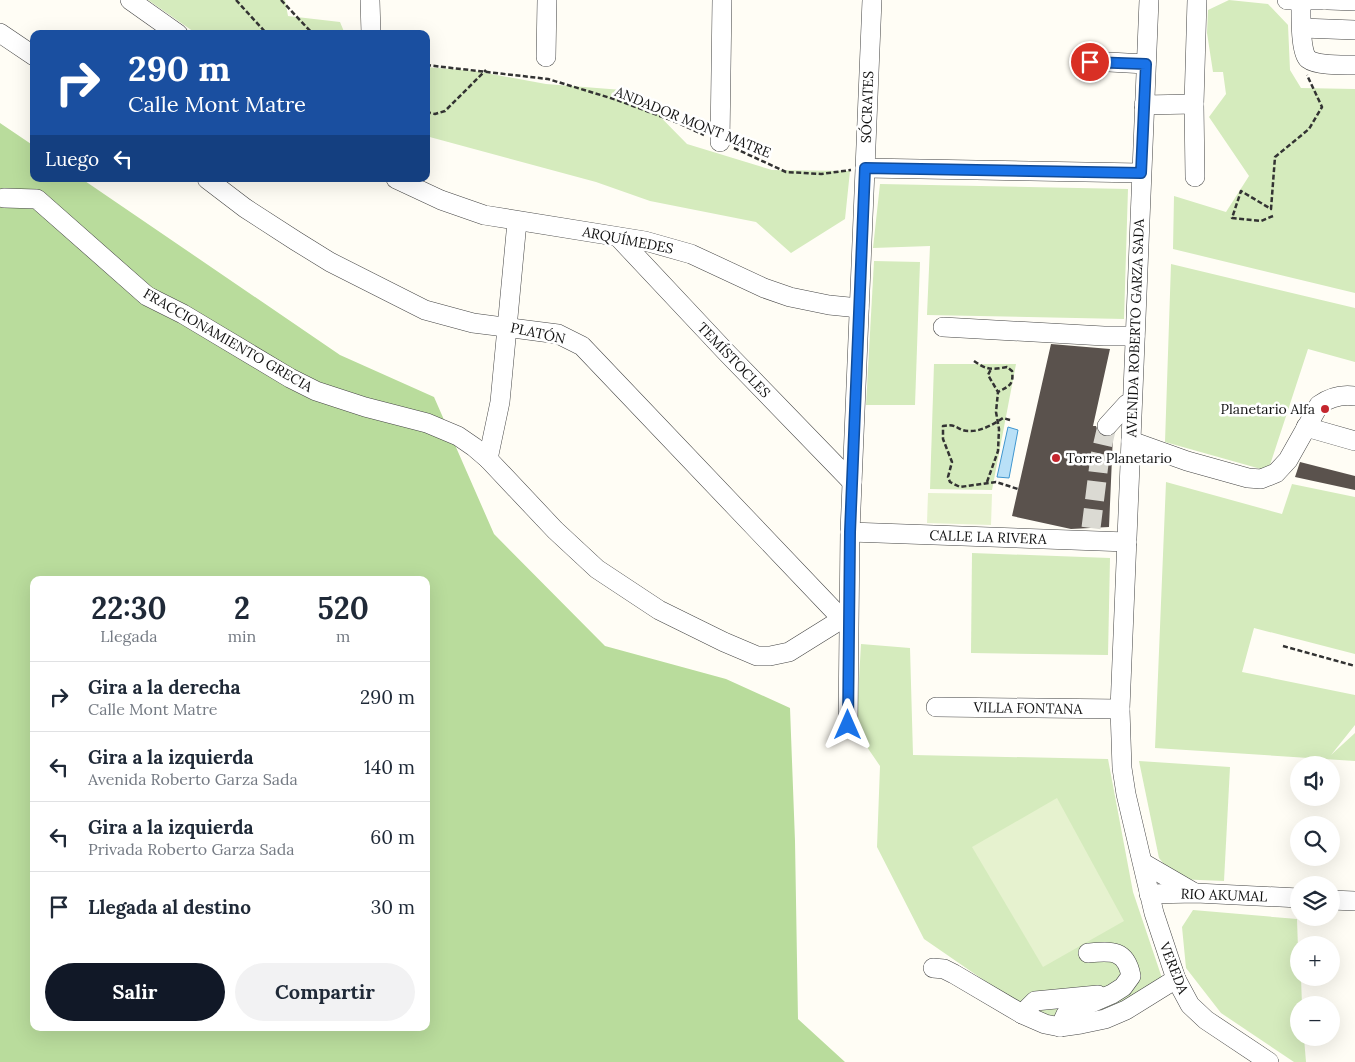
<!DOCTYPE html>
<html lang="es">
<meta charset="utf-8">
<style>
:root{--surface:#fff;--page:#f2f2f3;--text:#1f2937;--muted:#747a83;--line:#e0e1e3;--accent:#111827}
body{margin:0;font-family:Lora,serif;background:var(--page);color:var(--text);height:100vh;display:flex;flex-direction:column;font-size:19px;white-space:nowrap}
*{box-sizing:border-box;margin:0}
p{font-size:16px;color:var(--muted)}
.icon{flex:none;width:28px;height:28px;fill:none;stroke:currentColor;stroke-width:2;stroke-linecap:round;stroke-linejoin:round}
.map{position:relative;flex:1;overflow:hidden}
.drawer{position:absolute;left:30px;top:576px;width:400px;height:455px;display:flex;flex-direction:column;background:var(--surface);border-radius:10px;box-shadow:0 5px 20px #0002}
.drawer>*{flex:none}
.hud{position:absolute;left:30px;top:30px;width:400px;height:152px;border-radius:10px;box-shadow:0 5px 20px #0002;background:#1a4fa0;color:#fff;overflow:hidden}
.buttons{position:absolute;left:1290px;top:756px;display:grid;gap:10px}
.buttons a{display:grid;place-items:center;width:50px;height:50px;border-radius:50%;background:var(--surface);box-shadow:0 5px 20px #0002;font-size:25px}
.pin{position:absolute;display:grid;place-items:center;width:42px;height:42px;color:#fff;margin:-21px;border:2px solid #fff;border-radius:50%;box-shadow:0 1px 5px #0007}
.me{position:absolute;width:55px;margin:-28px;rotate:0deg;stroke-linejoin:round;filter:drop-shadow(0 0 4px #0008)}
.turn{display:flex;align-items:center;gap:18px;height:105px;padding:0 15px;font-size:22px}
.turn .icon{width:65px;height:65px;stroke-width:2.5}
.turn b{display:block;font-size:35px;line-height:42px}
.then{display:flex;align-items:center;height:48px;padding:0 15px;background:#0003;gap:10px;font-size:19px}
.eta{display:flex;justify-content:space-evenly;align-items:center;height:85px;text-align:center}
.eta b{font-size:30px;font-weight:700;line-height:35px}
.cta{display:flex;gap:10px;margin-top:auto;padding:10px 15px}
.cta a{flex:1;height:58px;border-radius:30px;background:var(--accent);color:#fff;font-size:20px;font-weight:700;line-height:58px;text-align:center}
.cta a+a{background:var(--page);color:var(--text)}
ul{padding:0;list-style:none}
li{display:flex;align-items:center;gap:15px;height:70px;padding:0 15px;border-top:1px solid var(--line)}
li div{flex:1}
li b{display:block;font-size:19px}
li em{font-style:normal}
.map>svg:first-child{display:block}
.green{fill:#d5ebbd}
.forest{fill:#b9dc9c;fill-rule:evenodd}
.pitch{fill:#e6f2cf}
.water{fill:#b9e0f7;stroke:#3f96cf}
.building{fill:#5a524d}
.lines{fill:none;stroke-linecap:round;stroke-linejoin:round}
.minor-tunnel{stroke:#dbdad3;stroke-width:19;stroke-dasharray:19 9;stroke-linecap:butt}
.minor-casing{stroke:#444;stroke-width:20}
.path{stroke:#333;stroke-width:2.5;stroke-dasharray:5 2.5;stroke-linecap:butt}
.minor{stroke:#fff;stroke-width:19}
.route-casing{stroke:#114b97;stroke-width:12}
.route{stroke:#1a73e8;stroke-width:9}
.poi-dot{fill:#c4262e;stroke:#fff;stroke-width:2}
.labels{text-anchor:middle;stroke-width:5;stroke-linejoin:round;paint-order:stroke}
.street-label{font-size:14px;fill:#111;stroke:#fff}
.poi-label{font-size:14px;fill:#111;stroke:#fff;text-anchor:end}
</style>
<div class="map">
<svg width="1355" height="1062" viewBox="0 0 1355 1062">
<rect width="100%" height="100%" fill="#fffdf5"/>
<g class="green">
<polygon points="148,0 285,0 288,16 340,22 345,34 197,34"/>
<polygon points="1229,0 1268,4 1288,25 1290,70 1301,88 1355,89 1355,293 1173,249 1174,196 1226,212 1249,176 1209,117 1226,94 1223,72 1213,72 1207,33 1208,10"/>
<polygon points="426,67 475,71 546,84 635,91 687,144 772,170 850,171 845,219 791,253 756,222 650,201 596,182 426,136"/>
<polygon points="880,184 1128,189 1124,319 927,315 930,246 873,248"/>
<polygon points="874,261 920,262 915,405 866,405"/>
<polygon points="1171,264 1355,308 1355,362 1308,349 1268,471 1165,442"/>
<polygon points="934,364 1016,364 992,490 930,489"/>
<polygon points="1166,482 1282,514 1292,484 1355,497 1355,654 1254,628 1242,672 1355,695 1355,725 1331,755 1355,733 1355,761 1155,748"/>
<polygon points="972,553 1110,558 1108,655 971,653"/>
<polygon points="861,644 910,648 913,755 1108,759 1133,892 1164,984 1116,1016 1055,1025 1014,1001 924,939 877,847 880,766 856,731"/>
<polygon points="1139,761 1230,767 1224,881 1176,879 1159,858"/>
<polygon points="1193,910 1297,919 1299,978 1301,978 1302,1005 1299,1005 1299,1038 1304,1038 1306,1062 1294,1062 1221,1013 1186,968 1182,927"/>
</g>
<path class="forest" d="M0,123L34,146V179H82L340,355L434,397L494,534L605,646L726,679L790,708L795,841L798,1019L845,1062H0ZM34,580H426V1028H34Z"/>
<g class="pitch">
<polygon points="928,493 992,494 991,525 927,523"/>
<polygon points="1057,798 1124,921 1043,967 972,847"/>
</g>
<polygon class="water" points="1008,427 1018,430 1009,478 997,477"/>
<g class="building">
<polygon points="1051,344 1110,349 1093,426 1096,426 1099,434 1104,437 1113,435 1109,527 1071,529 1012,516"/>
<polygon points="1300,462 1355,476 1355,490 1295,477"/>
</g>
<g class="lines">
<polyline class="minor-tunnel" points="1091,528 1100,456 1107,426"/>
<g class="minor-casing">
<g id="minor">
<polyline points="130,0 178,34"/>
<polyline points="370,0 371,34"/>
<polyline points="1149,0 1120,709 1122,768 1126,794 1154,913 1176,979 1190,1005 1206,1020 1269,1062"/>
<polyline points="1287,0 1321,0"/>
<polyline points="1328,0 1355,1"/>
<path d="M1301,1C1301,12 1300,53 1308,59C1317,66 1344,65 1355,65"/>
<polyline points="1302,28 1355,30"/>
<polyline points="0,33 34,56"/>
<polyline points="546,57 547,0"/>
<polyline points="1090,61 1146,64"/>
<polyline points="1144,105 1194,104"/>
<polyline points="720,142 722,0"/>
<polyline points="865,168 1141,173"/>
<polyline points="1195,177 1194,104 1197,0"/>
<polyline points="207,179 245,208 296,241 330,262 425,310 473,323 558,334 582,346 842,619 848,619"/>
<polyline points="396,179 441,200 484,215 645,241 691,254 764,288 790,297 829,305 859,308"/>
<polyline points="4,198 37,199 147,296 183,314 290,378 316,391 365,407 427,423 458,436 474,447 488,459 555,530 597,569 659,610 724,642 757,656 770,656 789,652 842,619"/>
<polyline points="618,237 726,352 852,482"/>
<polyline points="943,327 1104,336 1135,336"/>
<polyline points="1107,426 1127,404 1132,403"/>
<polyline points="1306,427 1355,441"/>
<path d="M1131,441L1187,461L1248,478L1261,479L1276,473L1288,460L1319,405C1330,397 1341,394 1355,396"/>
<polyline points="488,459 500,402 517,222"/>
<polyline points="850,532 1127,542"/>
<polyline points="936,707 1120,709"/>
<polyline points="848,725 850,532 872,0"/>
<polyline points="1143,863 1193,892"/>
<polyline points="1149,894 1196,893 1299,898"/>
<polyline points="1331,900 1355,901"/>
<polyline points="933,968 944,969 954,974 1022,1014 1045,1024 1060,1027 1081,1024 1105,1019 1126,1010 1176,979"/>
<polyline points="1022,1014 1035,1001 1098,995"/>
<path d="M1060,1027L1066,1014L1112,994L1123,987L1131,976C1126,949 1111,951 1088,953"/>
</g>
</g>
<g class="path">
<polyline points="236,0 267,34"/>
<polyline points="281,0 313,34"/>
<polyline points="426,65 548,79 617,100 676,122 704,135"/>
<polyline points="426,112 435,114 445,111 486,70"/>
<polyline points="734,148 786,172 821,174 851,170"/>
<polyline points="1273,216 1261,221 1232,218 1241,191 1271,209 1275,157 1309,129 1322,107 1307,75"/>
<path d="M974,361C987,370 991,370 1007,367L1012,371C1014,385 1009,386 998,392"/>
<path d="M1010,420L1003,418C994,424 980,432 969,431C957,431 958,423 943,426V439L952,462L948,477L950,482L960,487L996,482L1018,489"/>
<polyline points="987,482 998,451 999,429 996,412 998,392 988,375 991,369"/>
<polyline points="1283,646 1355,666"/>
</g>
<use href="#minor" class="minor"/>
</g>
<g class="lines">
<g class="route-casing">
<polyline id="route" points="848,725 850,532 865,168 1141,173 1146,64 1090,62"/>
</g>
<use href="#route" class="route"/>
</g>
<g class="poi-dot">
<circle cx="1325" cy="409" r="5"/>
<circle cx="1056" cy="458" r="5"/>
</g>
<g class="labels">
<g class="street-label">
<text transform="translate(867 107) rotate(-88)" y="5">SÓCRATES</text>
<text transform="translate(693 122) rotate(22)" y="5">ANDADOR MONT MATRE</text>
<text transform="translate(628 240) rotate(11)" y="5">ARQUÍMEDES</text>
<text transform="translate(1135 328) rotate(-88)" y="5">AVENIDA ROBERTO GARZA SADA</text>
<text transform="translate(538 333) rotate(12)" y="5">PLATÓN</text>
<text transform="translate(228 340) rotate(30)" y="5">FRACCIONAMIENTO GRECIA</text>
<text transform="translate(734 360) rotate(46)" y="5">TEMÍSTOCLES</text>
<text transform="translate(988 537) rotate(2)" y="5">CALLE LA RIVERA</text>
<text transform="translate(1028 708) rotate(1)" y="5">VILLA FONTANA</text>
<text transform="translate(1224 895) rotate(2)" y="5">RIO AKUMAL</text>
<text transform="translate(1174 968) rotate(68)" y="5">VEREDA</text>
</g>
<g class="poi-label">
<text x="1315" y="414">Planetario Alfa</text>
<text x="1066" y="463" text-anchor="start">Torre Planetario</text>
</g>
</g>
</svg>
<div class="buttons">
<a><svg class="icon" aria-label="sound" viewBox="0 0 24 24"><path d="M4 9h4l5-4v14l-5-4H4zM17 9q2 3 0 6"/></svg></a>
<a><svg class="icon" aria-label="search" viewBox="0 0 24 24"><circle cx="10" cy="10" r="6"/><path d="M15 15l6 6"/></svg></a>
<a><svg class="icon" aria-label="layers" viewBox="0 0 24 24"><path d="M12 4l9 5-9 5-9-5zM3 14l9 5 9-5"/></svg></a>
<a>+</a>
<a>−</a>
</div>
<div class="pin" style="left:1090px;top:62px;background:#d93025"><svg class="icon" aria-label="arrive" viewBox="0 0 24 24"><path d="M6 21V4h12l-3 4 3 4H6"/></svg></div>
<svg class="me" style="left:848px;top:725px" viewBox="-20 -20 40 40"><path d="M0-17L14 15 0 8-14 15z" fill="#1a73e8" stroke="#fff" stroke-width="4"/></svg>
<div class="hud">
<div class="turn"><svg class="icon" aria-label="right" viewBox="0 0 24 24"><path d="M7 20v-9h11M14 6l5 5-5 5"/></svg><div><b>290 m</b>Calle Mont Matre</div></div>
<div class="then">Luego<svg class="icon" aria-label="left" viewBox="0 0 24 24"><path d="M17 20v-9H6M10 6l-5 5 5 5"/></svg></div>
</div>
<section class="drawer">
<div class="eta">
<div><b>22:30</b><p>Llegada</p></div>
<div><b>2</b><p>min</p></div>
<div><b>520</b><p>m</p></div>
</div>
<ul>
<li><svg class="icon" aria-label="right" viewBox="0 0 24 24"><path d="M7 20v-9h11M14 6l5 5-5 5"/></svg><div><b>Gira a la derecha</b><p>Calle Mont Matre</p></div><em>290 m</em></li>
<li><svg class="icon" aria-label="left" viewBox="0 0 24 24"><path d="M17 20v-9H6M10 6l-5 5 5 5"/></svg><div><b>Gira a la izquierda</b><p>Avenida Roberto Garza Sada</p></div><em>140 m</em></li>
<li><svg class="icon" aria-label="left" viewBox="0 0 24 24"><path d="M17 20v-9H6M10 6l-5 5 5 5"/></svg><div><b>Gira a la izquierda</b><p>Privada Roberto Garza Sada</p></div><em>60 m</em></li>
<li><svg class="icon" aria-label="arrive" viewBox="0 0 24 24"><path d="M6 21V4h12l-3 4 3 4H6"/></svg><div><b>Llegada al destino</b></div><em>30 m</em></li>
</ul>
<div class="cta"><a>Salir</a><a>Compartir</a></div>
</section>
</div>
